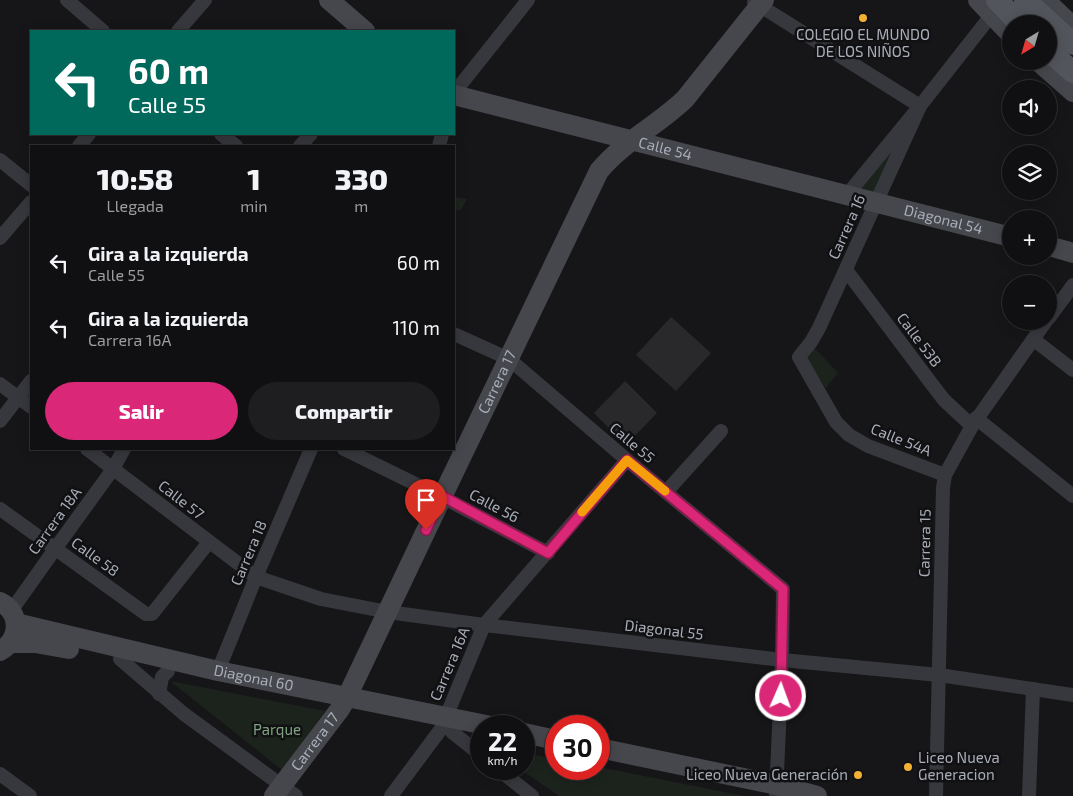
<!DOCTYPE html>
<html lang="es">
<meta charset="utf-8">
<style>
:root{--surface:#101012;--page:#1e1e20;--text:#f1f3f6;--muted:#9c9d9f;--line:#303032;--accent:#db2777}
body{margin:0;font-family:"Exo 2",sans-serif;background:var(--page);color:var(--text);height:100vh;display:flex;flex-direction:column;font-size:19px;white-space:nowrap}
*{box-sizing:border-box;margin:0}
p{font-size:16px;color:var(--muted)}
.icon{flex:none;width:28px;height:28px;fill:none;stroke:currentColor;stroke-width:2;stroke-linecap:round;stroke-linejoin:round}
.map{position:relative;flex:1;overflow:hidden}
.sheet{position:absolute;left:30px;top:145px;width:425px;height:305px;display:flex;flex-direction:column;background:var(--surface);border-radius:0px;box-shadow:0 2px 12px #0003,0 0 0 1px var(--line)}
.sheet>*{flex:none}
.top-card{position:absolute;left:30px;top:30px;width:425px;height:105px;border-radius:0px;box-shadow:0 2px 12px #0003,0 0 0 1px var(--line);background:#00695c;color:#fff;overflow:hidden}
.needle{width:32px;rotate:217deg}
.buttons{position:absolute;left:1002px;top:15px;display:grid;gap:10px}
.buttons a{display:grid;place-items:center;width:55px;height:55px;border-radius:50%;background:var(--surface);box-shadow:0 2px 12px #0003,0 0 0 1px var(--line);font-size:25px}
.speed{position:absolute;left:470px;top:715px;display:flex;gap:10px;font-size:25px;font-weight:700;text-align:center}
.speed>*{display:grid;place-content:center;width:65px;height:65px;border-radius:50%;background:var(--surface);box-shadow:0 2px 12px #0003,0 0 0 1px var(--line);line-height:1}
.speed small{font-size:12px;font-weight:400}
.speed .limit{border:8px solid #d22;background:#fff;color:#111}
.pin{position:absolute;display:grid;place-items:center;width:42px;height:42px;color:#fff;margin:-51px -21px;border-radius:50% 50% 50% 0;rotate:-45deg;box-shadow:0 0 5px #0007}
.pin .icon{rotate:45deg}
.me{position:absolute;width:55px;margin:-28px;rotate:2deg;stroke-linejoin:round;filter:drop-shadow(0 0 4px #0008)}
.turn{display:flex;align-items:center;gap:18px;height:105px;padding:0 15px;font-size:22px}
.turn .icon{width:65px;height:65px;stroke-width:2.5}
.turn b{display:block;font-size:35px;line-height:42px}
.eta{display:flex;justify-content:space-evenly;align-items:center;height:85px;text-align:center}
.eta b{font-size:30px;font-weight:800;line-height:35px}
.action{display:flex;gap:10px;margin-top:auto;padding:10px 15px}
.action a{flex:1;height:58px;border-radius:30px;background:var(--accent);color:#fff;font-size:20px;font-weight:800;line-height:58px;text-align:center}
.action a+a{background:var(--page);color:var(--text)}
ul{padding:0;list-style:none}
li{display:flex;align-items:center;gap:15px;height:65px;padding:0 15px}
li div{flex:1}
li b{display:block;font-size:19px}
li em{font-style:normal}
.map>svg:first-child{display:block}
.green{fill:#1c231d}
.building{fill:#29292c}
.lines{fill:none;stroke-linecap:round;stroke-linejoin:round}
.street{stroke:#37383d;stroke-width:14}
.secondary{stroke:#45474d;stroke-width:20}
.primary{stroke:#53555c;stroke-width:22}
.route-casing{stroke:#8e194d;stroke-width:12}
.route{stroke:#db2777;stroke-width:9}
.slow{stroke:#f59e0b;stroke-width:9}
.poi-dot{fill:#f2b134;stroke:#111113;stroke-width:2}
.labels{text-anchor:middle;stroke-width:5;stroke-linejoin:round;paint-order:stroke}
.poi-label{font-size:15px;fill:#a8adb8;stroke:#111113}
.street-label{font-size:15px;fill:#a8adb8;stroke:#111113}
.park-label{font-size:15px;fill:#7fa381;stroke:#111113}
</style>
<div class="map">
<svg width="1073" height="796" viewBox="0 0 1073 796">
<rect width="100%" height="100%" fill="#161618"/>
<g class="green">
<polygon points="900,136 874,193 857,188"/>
<polygon points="454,197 467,199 461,210 454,210"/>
<polygon points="813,346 838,373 826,388 803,357"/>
<polygon points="170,681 325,711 282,770"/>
<polygon points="524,753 556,759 556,769 599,769 599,767 744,796 559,796 520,769 524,769"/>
</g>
<g class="building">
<polygon points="671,317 711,353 676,391 636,355"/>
<polygon points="625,381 657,413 626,445 594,413"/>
</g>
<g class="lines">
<g class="street">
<polyline points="67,0 103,31"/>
<polyline points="754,2 920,106 847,195"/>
<polyline points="178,31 205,0"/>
<polyline points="454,93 528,0"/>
<polyline points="221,134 236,146"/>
<polyline points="79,146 89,134"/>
<polyline points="300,146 311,134"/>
<polyline points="439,146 442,134"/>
<polyline points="0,160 31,185"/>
<polyline points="0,238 31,202"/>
<polyline points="846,270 931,383 944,400 972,426"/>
<polyline points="1049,318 1073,285"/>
<polyline points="454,334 509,359 627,460 783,589 782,660 776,796"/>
<polyline points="1033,339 1073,370"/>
<polyline points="0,384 31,407"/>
<polyline points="976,418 1073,496"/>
<polyline points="0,421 31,381"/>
<polyline points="87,449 256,577 321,599 388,612 484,625 782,660 939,675 1073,695"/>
<polyline points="344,449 442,497 548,553"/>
<polyline points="945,475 868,446 849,435 836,422 799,357 811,342 819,328 920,106 997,8"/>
<polyline points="666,492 721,431"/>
<polyline points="0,509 146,614 152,614 209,542"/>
<polyline points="11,611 55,549 113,469 124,449"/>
<polyline points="120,659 184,714 296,796"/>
<polyline points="218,671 256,577 311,449"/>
<polyline points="159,694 162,677 168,671"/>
<polyline points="452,732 481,755"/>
<polyline points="498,769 532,796"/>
<polyline points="0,774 30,796"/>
<polyline points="391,796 441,729 484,625 627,460"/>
<polyline points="936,796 943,488 945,475 972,426 1046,321"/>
<polyline points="1029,796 1033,689"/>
</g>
<g class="secondary">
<polyline points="329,0 365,31"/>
<polyline points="978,0 1011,35"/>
<polyline points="1045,0 1073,27"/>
<polyline points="1038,61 1073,92"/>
<path id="s1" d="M454,95L1011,237"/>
<polyline points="1049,246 1073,253"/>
<path d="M0,602C22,613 20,640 0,651"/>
<path id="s2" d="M16,623L218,671L491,726"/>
<polyline points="11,643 35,643 69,649"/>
<polyline points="524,733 556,740"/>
<polyline points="599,748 777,785 817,796"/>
<path id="s3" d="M274,796L340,709L347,697L442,497L599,171C623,142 658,125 685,99L764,0"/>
</g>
<g class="primary">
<polyline points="997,0 1020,24"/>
<polyline points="1025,0 1073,44"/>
<polyline points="1049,51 1073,72"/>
</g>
</g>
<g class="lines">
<g class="route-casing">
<polyline id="route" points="426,530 442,496 548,553 627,460 783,589 781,696"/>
</g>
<use href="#route" class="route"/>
<polyline class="slow" points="582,512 627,460 665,491"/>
</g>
<g class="poi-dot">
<circle cx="863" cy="18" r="5"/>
<circle cx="908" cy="767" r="5"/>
<circle cx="858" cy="775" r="5"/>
</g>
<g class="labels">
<g class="poi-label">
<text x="863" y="40">COLEGIO EL MUNDO<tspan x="863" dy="17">DE LOS NIÑOS</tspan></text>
<text x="918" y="763" text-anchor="start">Liceo Nueva<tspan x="918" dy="17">Generacion</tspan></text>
<text x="848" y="780" text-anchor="end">Liceo Nueva Generación</text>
</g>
<g class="street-label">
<text dy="5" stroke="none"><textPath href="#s1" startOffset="218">Calle 54</textPath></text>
<text dy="5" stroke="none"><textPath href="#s1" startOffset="505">Diagonal 54</textPath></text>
<text transform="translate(847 227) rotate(-66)" y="5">Carrera 16</text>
<text transform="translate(919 340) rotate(53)" y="5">Calle 53B</text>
<text dy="5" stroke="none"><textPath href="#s3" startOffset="472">Carrera 17</textPath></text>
<text transform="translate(901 440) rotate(22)" y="5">Calle 54A</text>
<text transform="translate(632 443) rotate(40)" y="5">Calle 55</text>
<text transform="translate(181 500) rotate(38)" y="5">Calle 57</text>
<text transform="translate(494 506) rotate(28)" y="5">Calle 56</text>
<text transform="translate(55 521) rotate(-54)" y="5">Carrera 18A</text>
<text transform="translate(925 543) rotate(-89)" y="5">Carrera 15</text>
<text transform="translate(249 553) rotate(-67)" y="5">Carrera 18</text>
<text transform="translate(95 557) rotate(36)" y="5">Calle 58</text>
<text transform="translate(664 630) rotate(7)" y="5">Diagonal 55</text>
<text transform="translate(450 664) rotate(-67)" y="5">Carrera 16A</text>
<text dy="5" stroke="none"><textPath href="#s2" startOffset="244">Diagonal 60</textPath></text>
<text dy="5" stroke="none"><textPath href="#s3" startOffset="68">Carrera 17</textPath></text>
</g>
<g class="park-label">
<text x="277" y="735">Parque</text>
</g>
</g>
</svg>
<div class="buttons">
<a><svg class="needle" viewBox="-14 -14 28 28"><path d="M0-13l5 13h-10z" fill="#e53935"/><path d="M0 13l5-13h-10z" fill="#9c9d9f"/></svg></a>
<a><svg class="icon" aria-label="sound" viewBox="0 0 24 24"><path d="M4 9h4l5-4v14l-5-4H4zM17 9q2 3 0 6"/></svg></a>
<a><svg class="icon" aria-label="layers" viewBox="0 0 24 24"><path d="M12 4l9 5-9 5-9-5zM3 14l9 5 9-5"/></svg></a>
<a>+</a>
<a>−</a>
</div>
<div class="speed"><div>22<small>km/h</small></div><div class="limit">30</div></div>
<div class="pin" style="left:426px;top:530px;background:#d93025"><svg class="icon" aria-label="arrive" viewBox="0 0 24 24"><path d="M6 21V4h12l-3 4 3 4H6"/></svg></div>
<svg class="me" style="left:781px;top:696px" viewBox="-20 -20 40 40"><circle r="17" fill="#db2777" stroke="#fff" stroke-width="3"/><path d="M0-11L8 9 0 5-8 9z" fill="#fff"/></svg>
<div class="top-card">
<div class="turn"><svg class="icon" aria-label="left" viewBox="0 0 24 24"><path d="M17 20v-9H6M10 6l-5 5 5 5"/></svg><div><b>60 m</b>Calle 55</div></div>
</div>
<section class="sheet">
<div class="eta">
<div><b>10:58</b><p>Llegada</p></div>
<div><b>1</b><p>min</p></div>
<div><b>330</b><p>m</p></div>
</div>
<ul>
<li><svg class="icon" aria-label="left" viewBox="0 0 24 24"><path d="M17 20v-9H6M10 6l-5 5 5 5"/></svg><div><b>Gira a la izquierda</b><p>Calle 55</p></div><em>60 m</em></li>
<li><svg class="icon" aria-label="left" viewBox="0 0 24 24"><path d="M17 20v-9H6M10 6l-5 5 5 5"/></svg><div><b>Gira a la izquierda</b><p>Carrera 16A</p></div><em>110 m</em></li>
</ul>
<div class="action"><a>Salir</a><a>Compartir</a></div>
</section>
</div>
